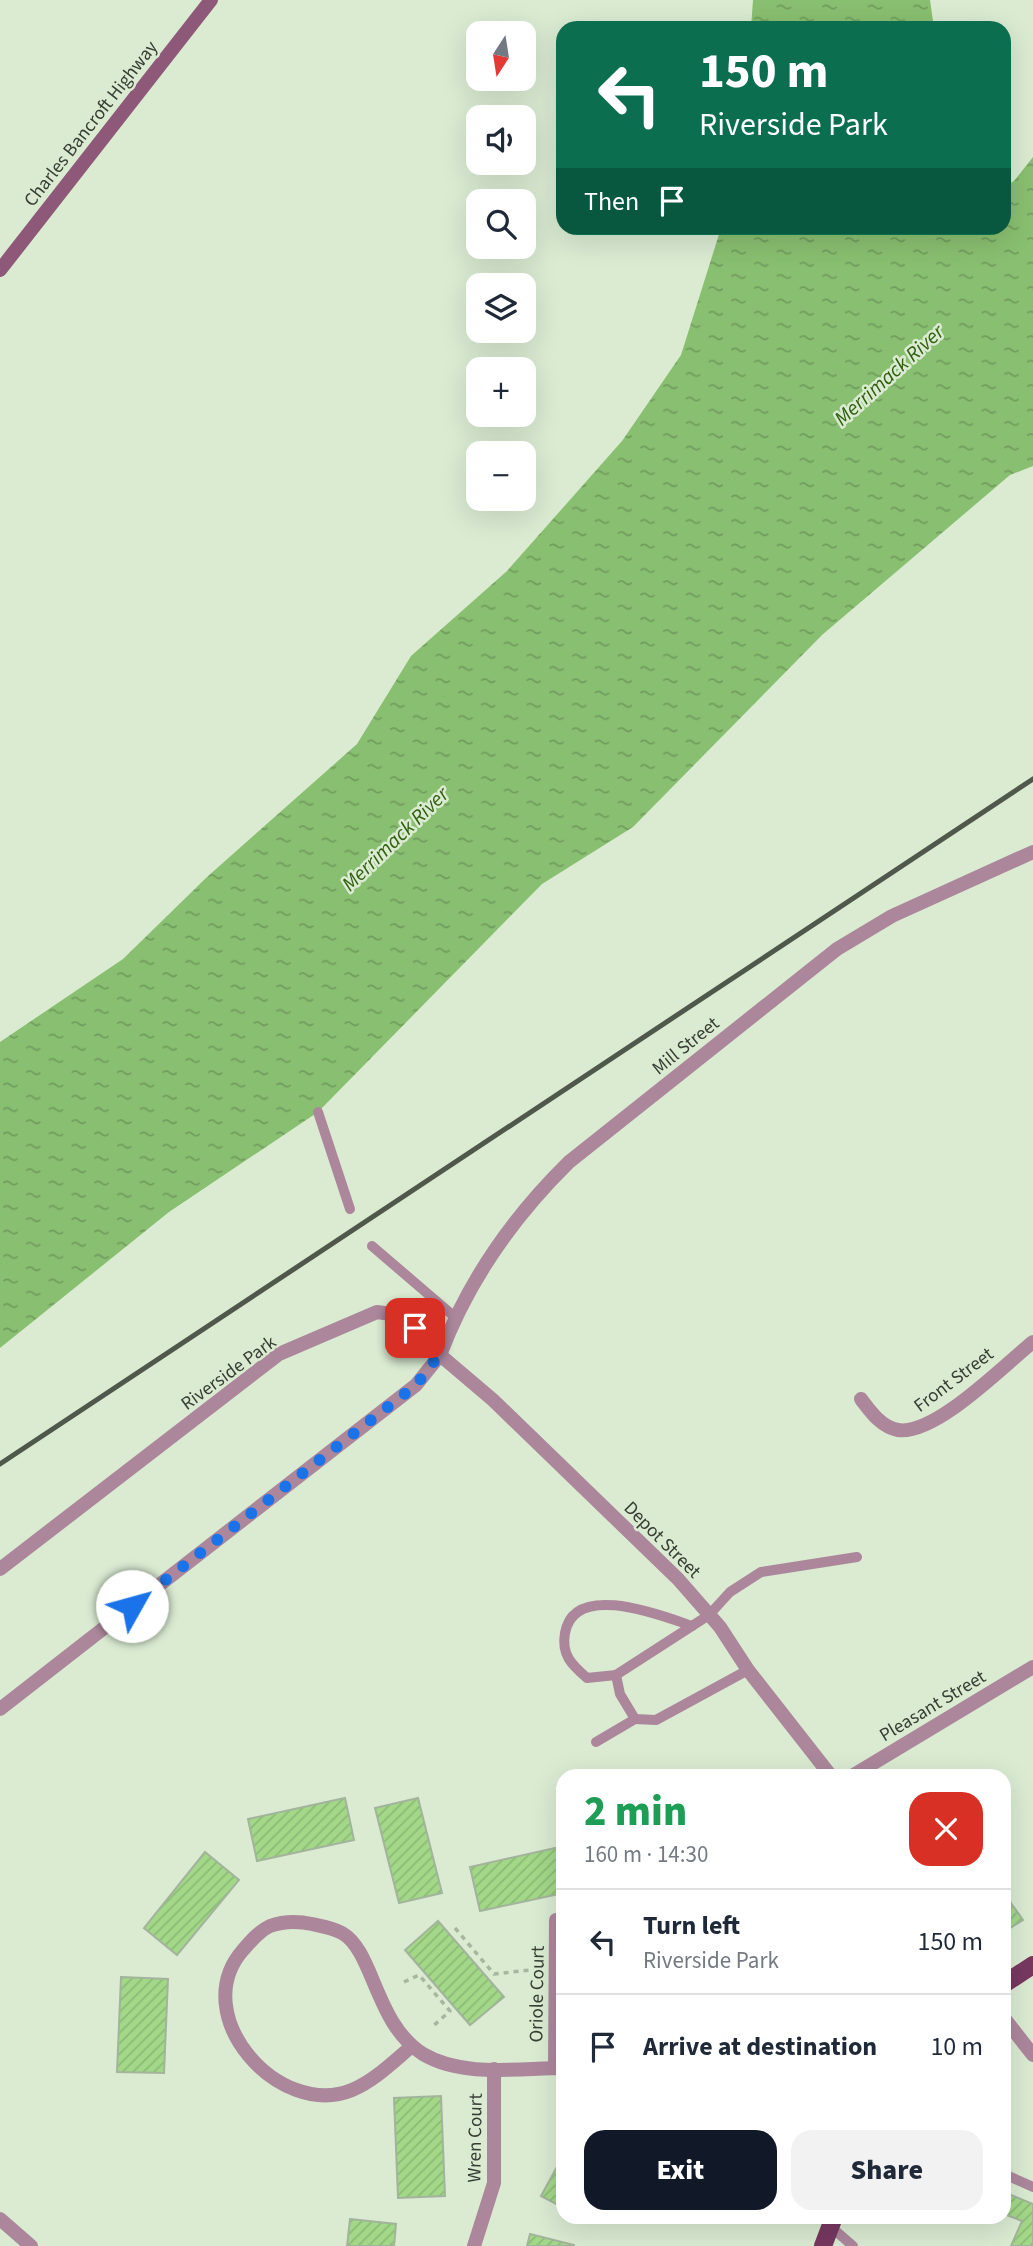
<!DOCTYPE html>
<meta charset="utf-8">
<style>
:root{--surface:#fff;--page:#f2f2f3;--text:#1f2937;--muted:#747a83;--line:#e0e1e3;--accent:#111827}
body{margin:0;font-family:"Source Sans 3",sans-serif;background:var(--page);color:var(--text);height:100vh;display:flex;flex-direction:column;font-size:26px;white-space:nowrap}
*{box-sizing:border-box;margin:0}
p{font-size:23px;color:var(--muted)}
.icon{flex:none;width:38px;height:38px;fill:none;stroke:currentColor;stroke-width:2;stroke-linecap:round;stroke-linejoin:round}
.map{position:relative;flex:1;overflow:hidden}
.sheet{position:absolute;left:556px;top:1769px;width:455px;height:455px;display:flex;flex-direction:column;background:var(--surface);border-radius:21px;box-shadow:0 7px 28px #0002}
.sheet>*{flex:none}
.hud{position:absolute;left:556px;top:21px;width:455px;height:214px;border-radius:21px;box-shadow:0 7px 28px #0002;background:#0b6e4f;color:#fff;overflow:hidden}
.needle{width:46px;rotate:192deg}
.tools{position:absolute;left:466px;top:21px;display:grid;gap:14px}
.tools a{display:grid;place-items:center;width:70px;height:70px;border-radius:14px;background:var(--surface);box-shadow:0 7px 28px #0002;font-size:35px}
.pin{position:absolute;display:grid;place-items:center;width:60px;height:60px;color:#fff;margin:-30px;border-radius:14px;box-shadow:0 4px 10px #0006}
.me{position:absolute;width:77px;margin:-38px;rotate:52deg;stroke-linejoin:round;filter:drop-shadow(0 0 5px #0008)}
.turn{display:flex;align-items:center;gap:24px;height:147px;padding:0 28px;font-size:32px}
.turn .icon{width:91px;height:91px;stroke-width:2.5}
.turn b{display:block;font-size:49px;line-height:60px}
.then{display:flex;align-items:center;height:66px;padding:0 28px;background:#0003;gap:14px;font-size:26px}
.round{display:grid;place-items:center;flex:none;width:74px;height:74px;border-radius:21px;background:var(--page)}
.head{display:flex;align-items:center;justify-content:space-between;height:119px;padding:0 28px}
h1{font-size:42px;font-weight:800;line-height:52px;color:#1e9e55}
.button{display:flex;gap:14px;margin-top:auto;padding:14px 28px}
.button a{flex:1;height:80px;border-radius:21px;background:var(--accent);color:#fff;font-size:28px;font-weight:800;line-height:80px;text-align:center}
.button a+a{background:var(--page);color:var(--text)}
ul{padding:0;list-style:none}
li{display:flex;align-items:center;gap:21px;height:105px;padding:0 28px;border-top:2px solid var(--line)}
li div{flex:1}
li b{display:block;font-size:26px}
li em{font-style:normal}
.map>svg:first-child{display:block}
.water{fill:url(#water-ripples)}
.building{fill:url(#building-hatch);stroke:#a3b49c;stroke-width:2}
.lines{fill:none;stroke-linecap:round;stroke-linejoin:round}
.path{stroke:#a8b5a1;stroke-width:3.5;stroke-dasharray:5 5;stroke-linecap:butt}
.lane{stroke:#ac879c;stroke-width:10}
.street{stroke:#ac879c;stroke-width:14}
.secondary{stroke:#8e5979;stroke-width:14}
.primary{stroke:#773860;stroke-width:18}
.rail{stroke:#50584c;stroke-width:5}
.route{stroke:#1a73e8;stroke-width:12;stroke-dasharray:0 21.6}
.labels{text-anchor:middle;stroke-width:5;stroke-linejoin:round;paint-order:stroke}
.street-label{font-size:19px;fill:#373e34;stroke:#daebd2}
.water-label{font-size:21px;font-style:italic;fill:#2f600e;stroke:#daebd2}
</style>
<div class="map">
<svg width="1033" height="2246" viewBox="0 0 1033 2246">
<defs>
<pattern id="water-ripples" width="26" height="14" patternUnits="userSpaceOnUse" patternTransform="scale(1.75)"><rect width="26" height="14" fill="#89bf70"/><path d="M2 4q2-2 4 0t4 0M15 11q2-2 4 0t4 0" fill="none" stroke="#719d5d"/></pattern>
<pattern id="building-hatch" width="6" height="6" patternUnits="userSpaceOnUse" patternTransform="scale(1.75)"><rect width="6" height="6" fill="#a2d888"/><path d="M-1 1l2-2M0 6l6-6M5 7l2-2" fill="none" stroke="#8cba76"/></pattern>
</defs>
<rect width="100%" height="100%" fill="#daebd2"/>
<g class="water">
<polygon points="753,0 930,0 934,28 751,28"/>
<polygon points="1033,157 1033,466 1010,475 822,635 633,827 542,884 318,1112 169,1212 0,1348 0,1042 123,959 207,877 357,744 411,656 507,571 622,441 681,355 721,228 1004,228 1005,186 1014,181"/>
</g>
<g class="building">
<polygon points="345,1798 354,1840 257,1861 248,1819"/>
<polygon points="418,1798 442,1893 399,1903 375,1808"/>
<polygon points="564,1846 564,1893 480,1911 470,1867"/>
<polygon points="205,1852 239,1880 177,1955 144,1928"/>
<polygon points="1004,1893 1023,1920 1004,1932"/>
<polygon points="438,1921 504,1997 470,2025 405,1950"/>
<polygon points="121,1977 168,1979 164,2073 117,2072"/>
<polygon points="441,2096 445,2196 398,2198 394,2098"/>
<polygon points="564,2154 564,2208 541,2196"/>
<polygon points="1004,2192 1033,2204 1033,2246 1011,2246 1022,2221 1004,2214"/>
<polygon points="350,2219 396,2224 394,2246 347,2246"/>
<polygon points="530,2234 574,2245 574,2246 527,2246"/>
</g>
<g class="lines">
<g class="path">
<polyline points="455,1928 494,1974 530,1970"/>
<polyline points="404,1982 419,1975 450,2011 432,2027"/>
</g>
<g class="lane">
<polyline points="318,1112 350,1209"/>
<polyline points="372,1246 456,1318"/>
<polyline points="748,1670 656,1720 635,1719 620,1694 616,1675 709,1615 730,1592 761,1572 857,1557"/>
<path d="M616,1675L587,1678C572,1665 561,1655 565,1633C574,1581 660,1615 692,1626"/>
<polyline points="596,1742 635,1719"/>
<polyline points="1004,2174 1033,2187"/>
<polyline points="830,2226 853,2246"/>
</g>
<g class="street">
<path d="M861,1399C871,1412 881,1427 898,1430C935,1436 1004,1365 1033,1342"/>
<polyline points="0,1569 279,1354 377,1312 398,1315 415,1328 440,1355 416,1385 0,1709"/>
<path d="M831,1776L748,1670L720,1627L678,1579L493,1400L440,1355C468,1281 513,1217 569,1162L837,949L892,916L1033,852"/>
<polyline points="852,1776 1033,1667"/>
<polyline points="1004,2018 1033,2055"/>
<path d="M412,2046C393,2062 375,2080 352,2090C279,2120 186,2015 243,1950C250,1942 259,1931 270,1926C284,1921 298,1921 312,1924C322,1926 333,1928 342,1933C374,1951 375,2024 423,2054C463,2078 520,2068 564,2068"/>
<polyline points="555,2068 556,1920"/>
<polyline points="0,2219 31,2246"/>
<polyline points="474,2246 494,2183 494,2069"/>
</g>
<polyline class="secondary" points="0,270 211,0"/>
<g class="primary">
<polyline points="1004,1984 1033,1965"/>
<polyline points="823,2246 834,2217"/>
</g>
<polyline class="rail" points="0,1464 1033,779"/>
</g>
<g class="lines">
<polyline class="route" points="132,1606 416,1385 440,1354 415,1328"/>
</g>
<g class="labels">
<g class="street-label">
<text transform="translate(90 123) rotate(-52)" y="7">Charles Bancroft Highway</text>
<text transform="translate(685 1045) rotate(-39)" y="7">Mill Street</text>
<text transform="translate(228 1372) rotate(-36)" y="7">Riverside Park</text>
<text transform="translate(953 1379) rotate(-37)" y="7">Front Street</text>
<text transform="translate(663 1539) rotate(45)" y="7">Depot Street</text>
<text transform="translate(932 1705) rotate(-31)" y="7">Pleasant Street</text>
<text transform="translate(536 1994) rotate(-89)" y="7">Oriole Court</text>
<text transform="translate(474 2138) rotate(-89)" y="7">Wren Court</text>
</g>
<g class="water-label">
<text transform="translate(889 375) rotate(-42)" y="7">Merrimack River</text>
<text transform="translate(395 839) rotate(-44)" y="7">Merrimack River</text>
</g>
</g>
</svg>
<div class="tools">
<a><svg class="needle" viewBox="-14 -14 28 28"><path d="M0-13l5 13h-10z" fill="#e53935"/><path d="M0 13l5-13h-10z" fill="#747a83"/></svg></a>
<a><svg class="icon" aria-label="sound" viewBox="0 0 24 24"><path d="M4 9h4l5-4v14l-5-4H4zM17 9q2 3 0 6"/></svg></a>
<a><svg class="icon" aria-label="search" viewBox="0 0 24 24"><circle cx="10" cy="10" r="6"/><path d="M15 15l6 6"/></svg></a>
<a><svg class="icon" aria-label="layers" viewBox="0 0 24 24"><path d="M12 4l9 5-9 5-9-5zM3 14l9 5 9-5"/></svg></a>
<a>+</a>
<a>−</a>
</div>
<div class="pin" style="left:415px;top:1328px;background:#d93025"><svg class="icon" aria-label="arrive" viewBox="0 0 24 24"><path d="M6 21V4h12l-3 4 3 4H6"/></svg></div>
<svg class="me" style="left:132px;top:1606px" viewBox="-20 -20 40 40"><circle r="19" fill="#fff"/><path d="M0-13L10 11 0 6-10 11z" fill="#1a73e8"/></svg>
<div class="hud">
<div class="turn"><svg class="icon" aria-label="left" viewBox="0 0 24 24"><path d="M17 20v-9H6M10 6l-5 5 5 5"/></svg><div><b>150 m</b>Riverside Park</div></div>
<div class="then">Then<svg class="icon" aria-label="arrive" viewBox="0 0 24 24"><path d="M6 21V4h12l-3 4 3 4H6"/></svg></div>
</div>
<section class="sheet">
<div class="head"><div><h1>2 min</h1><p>160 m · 14:30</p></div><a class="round" style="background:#d93025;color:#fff"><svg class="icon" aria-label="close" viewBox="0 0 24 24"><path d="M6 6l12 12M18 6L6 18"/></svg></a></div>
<ul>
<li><svg class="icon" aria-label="left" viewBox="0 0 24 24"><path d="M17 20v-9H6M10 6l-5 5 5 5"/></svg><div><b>Turn left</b><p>Riverside Park</p></div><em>150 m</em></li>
<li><svg class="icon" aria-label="arrive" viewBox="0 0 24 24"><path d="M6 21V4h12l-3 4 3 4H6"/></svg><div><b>Arrive at destination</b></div><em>10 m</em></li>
</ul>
<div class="button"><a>Exit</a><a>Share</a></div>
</section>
</div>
